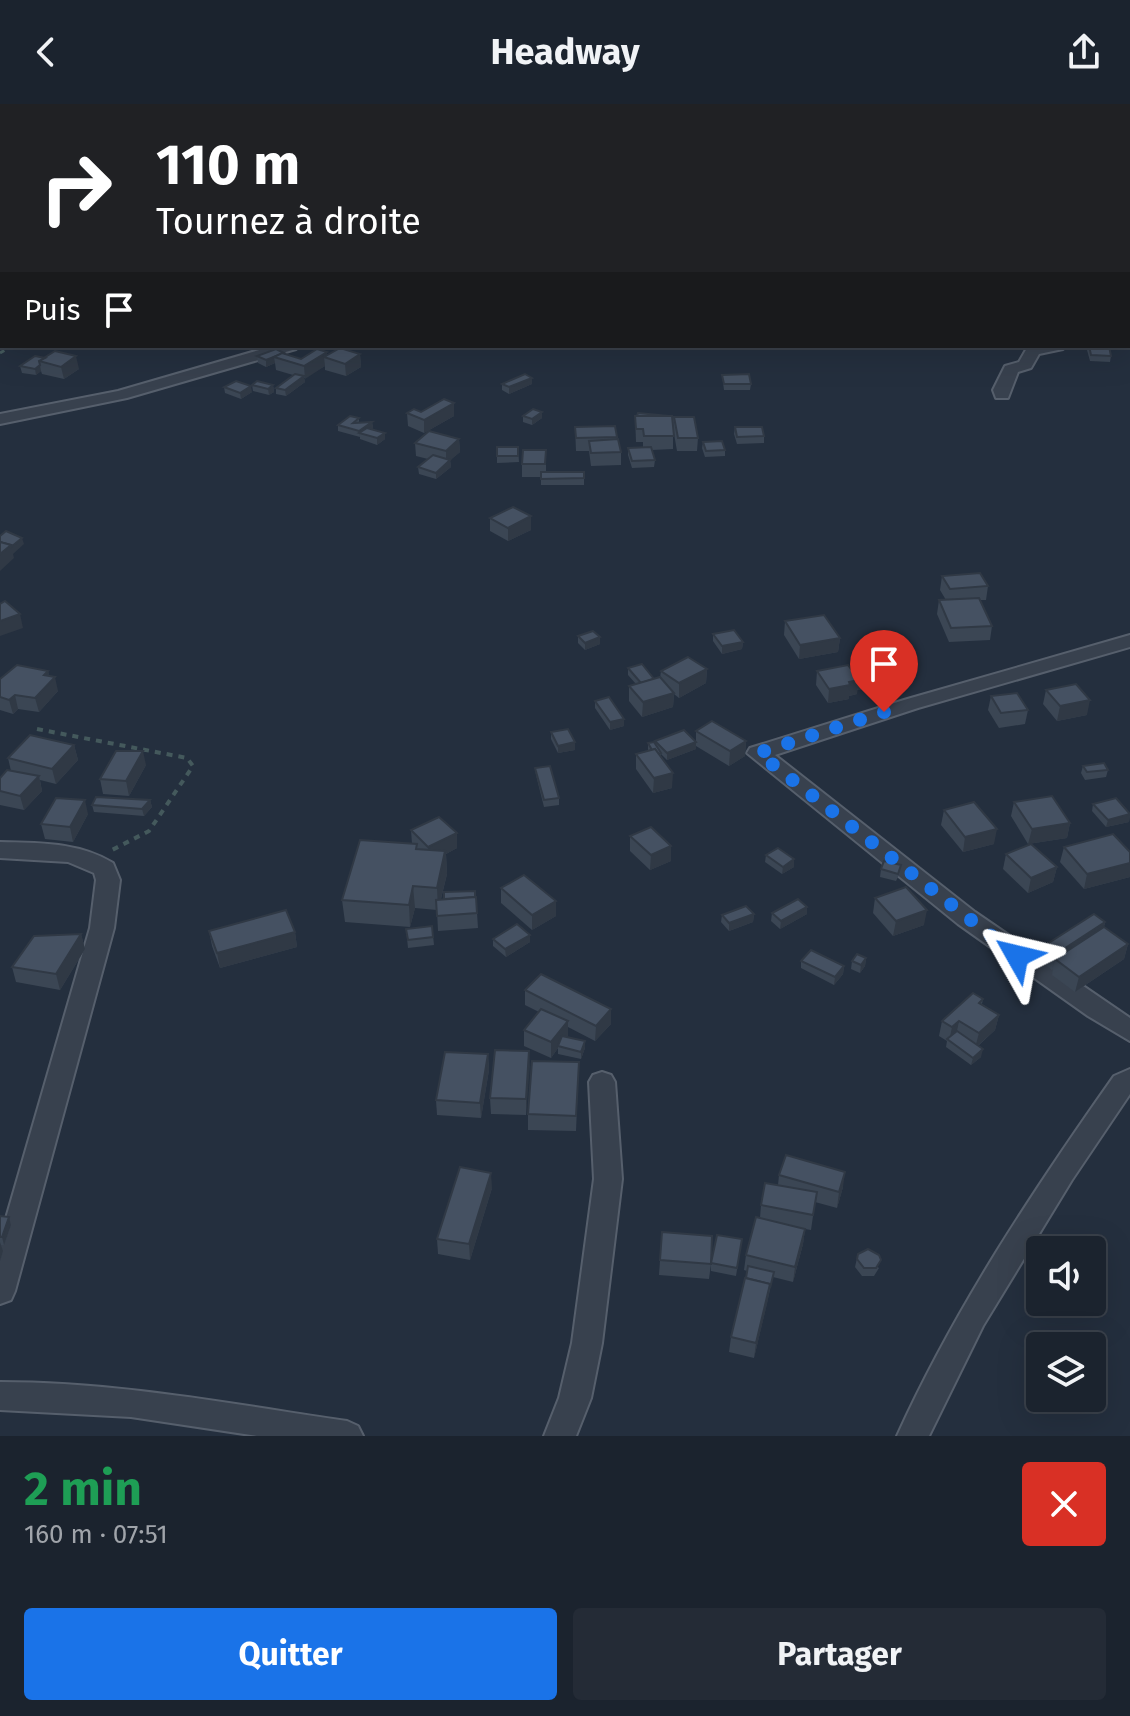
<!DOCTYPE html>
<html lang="fr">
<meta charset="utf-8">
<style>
:root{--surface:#1b232e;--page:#242b36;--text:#f1f3f6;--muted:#a0a4aa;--line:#39404a;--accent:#1a73e8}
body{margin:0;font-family:"Fira Sans",sans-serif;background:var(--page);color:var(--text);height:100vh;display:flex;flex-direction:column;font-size:30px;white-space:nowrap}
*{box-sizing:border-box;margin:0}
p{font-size:26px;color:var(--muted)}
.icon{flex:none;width:44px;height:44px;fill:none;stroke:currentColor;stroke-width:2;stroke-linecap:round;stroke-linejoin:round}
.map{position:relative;height:1332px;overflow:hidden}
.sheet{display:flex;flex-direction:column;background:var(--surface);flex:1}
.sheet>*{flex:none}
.hud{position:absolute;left:0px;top:0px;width:1130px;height:244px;box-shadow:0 8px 32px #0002,0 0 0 2px var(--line);background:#202124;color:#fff;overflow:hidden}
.fabs{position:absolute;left:1026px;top:1132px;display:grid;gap:16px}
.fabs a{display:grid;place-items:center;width:80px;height:80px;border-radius:8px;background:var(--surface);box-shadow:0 8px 32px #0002,0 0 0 2px var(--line);font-size:40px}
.pin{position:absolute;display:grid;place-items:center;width:68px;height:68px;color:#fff;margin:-82px -34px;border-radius:50% 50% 50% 0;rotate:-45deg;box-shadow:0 0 8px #0007}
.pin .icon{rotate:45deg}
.me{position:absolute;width:88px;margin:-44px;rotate:307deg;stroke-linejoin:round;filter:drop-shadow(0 0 6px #0008)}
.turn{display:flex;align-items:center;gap:28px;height:168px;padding:0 24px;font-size:36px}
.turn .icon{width:104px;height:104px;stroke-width:2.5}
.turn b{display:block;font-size:56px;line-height:68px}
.then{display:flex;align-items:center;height:76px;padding:0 24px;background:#0003;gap:16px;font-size:30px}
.round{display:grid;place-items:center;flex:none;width:84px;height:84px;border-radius:8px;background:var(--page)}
.headline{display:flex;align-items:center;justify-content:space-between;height:136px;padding:0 24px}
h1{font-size:48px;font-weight:700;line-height:60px;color:#1e9e55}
.cta{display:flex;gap:16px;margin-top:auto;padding:16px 24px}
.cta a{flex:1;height:92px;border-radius:8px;background:var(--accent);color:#fff;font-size:32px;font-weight:700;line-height:92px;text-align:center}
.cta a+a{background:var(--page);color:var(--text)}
header{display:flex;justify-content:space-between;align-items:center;height:104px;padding:0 24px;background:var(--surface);font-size:36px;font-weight:700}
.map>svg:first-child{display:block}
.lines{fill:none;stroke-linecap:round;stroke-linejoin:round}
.minor-casing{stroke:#565f6c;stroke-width:4}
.path-far1{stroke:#44595c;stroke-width:3;stroke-dasharray:5 5;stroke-linecap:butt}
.path{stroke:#44595c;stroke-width:4;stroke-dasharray:6 6;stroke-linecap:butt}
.minor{fill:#38414e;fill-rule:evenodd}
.wall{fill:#3b4654}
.shaded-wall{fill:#303945}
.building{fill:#455162;stroke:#303945;stroke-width:2}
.route{stroke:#1a73e8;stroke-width:14;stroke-dasharray:0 25.2}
</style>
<header><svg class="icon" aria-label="back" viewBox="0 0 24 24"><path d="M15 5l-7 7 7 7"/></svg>Headway<svg class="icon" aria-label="share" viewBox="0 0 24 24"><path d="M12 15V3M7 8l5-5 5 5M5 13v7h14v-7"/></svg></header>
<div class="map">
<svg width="1130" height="1332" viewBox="0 0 1130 1332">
<rect width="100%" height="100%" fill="#242f3e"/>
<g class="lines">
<g class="minor-casing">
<g id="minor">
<polygon points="740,0 754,0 755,2 741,2"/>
<rect x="1128" y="120" width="2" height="8"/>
<rect x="1128" y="160" width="2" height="8"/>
<polygon points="1130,220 1130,233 1128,234 1128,221"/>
<polygon points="273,242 298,242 296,245 127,294 0,320 0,310 118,287"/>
<polygon points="1034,242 1065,242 1063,245 1039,250 1031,264 1018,268 1008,294 996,294 993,286 1005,262 1019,258 1027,244"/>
<polygon points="1130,531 1130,543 918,604 775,651 975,808 1130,914 1130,937 1088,912 958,820 747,649 750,644 904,596"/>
<path d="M0,738C39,739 79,738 113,759L120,776L114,824L15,1187L11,1196L0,1200V1135L90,824L96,776L94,769L68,758L0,754Z"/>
<path d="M1130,965V990L1072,1076L983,1222L929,1332H897C955,1204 1033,1087 1114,972Z"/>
<polygon points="602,968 611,971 615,978 622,1075 602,1239 591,1294 576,1332 544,1332 559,1294 572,1239 594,1075 589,978 593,971"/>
<path d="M0,1278C117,1278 231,1300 347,1317L358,1322L363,1332H257L131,1313L0,1306Z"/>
</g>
</g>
<polyline class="path-far1" points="0,249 12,242"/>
<polyline class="path" points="37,625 187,654 193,662 149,727 112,746"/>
<use href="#minor" class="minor"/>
</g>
<g class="wall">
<polygon points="1088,242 1109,242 1111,252 1110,258 1090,257 1087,246"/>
<polygon points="284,249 301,255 327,252 360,250 361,263 346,272 325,266 325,262 304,274 305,278 286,292 276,290 276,284 293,271 276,266 275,259 266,263 258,259 257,252"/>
<polygon points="45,254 79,265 64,275 42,270 41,267 36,271 22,269 20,262"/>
<polygon points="722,271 751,280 750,286 724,286"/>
<polygon points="532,274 532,280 509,290 502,286 502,280"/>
<polygon points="252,281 273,281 274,288 269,291 253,287"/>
<polygon points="224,283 252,288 241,295 225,289"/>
<polygon points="454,299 454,312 424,329 408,322 407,309 421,308"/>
<polygon points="542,308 542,314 532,321 523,318 523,312"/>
<polygon points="635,312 681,313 698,334 697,347 677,347 673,324 673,345 652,346 655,356 654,363 632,364 628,351 628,344 643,343 643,338 636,338"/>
<polygon points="359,314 359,318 372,318 373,324 372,325 385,329 385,335 377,341 360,335 360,333 338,327 338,321"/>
<polygon points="615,322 617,335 621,348 621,361 591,362 589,347 576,347 575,323"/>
<polygon points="735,323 764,332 764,339 737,340 734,330"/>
<polygon points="459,335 460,348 450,356 451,363 436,375 419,370 418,363 428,355 416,352 415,339"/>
<polygon points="703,338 725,346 725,352 705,353 702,344"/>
<polygon points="497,343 518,343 519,358 497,359"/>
<polygon points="546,346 546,368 584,368 584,381 541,381 541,373 522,373 522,360"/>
<polygon points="490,414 531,426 508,437 490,427"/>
<polygon points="942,472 988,482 986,496 980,496 992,522 990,536 949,538 937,510 939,496 946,496 940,486"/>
<polygon points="785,517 840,534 838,548 799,555 784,531"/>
<polygon points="713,530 743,538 742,545 722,550 713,537"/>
<polygon points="578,532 600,533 600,540 585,546 578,539"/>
<polygon points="628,564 654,575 660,574 661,567 707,565 706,579 679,594 674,590 673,603 642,613 629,597 629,582 636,580 628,571"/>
<polygon points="48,567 49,572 58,587 39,608 18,605 13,610 0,606 0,575"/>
<polygon points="817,567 853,568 871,584 857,586 857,590 849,592 849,595 828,599 816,581"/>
<polygon points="1046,586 1087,611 1057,617 1043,600"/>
<polygon points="991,592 1028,606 1025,620 999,624 988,606"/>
<polygon points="595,597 624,615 624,622 610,626 595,604"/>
<polygon points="696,627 746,637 745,652 729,662 696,642 696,645 667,656 661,650 661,654 672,684 653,689 636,665 636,650 648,647 648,639 655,640 655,637 696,637"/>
<polygon points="551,628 575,638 575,646 558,649 551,635"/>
<polygon points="74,641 78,656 56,680 40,676 42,687 24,706 0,701 0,687 11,667 8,654"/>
<polygon points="146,661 129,692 103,690 100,675"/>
<polygon points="1083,662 1108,666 1106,673 1085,676 1081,669"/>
<polygon points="535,664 559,694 559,701 544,703 536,671"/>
<polygon points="150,696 152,703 144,712 94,708 92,701"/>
<polygon points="1014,698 1070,719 1067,734 1028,740 1011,712"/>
<polygon points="1093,700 1130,709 1129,718 1106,723 1092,707"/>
<polygon points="944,706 994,740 963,748 941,721"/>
<polygon points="88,710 73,738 45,735 41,720"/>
<polygon points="411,726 457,729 457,744 446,750 447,770 441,795 476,793 478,824 438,827 437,806 415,804 410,823 345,818 342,796 412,740"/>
<polygon points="630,732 671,742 671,757 650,766 630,747"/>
<polygon points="1064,743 1130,748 1130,773 1084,785 1060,758"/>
<polygon points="1006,750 1057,763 1053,778 1028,789 1003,765"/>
<polygon points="766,751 794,763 782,770 765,758"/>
<polygon points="881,765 900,769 896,777 880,773"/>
<polygon points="501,784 556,812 532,826 501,799"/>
<polygon points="875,794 924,821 893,832 873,809"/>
<polygon points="772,809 807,810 780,825 771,817"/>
<polygon points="754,810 753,818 729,827 721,818 722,811"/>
<polygon points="1105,818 1104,823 1128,840 1124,855 1075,888 1052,871 1053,865 1052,866 1040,857 1044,842"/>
<polygon points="432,822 434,841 408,844 406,825"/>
<polygon points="209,827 295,828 297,843 220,864 212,842"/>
<polygon points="81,830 85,845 60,886 16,878 12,863"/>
<polygon points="530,831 530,838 506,853 493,842 493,835"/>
<polygon points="866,854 865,862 860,869 851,865 852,857"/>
<polygon points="801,857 844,862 843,870 834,881 801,864"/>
<polygon points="525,886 611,920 595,937 568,923 567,933 585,937 585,944 581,955 558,950 558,944 551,954 524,942 524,926 539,908 525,901"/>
<polygon points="983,895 982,900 999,911 995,926 978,942 981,953 971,961 946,943 947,937 939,932 942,917"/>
<polygon points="529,947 526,1011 491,1010 490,994"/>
<polygon points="488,950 489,966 481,1014 437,1011 436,996"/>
<polygon points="579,958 576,1027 528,1026 528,1010"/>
<polygon points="779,1071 843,1083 837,1104 815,1098 811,1126 805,1125 803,1140 793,1178 773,1173 754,1254 729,1248 731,1233 747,1167 744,1166 746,1151 760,1114 761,1101 778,1081"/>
<polygon points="492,1084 470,1156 438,1150 437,1135"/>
<polygon points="0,1112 9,1113 11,1121 4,1141 1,1141 3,1147 0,1157"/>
<polygon points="662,1128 711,1160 709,1175 659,1171"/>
<polygon points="742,1135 736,1172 711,1167 711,1159"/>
<polygon points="858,1150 879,1164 874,1172 862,1172 855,1163"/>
</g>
<g class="shaded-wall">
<polygon points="242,242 254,242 242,246"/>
<polygon points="327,248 327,254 324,253 325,262 305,275 304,262"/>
<polygon points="284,249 274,253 275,259 266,263 266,256"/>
<polygon points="360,250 361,263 346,272 345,260"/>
<polygon points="76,252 79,265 64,275 61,263"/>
<polygon points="40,261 41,267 36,271 35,265"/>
<polygon points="304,272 305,278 286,292 285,286"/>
<polygon points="532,274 532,280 509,290 509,283"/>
<polygon points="273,281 274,288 269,291 268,285"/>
<polygon points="251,282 252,288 241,295 240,289"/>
<polygon points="454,299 454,312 424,329 424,316"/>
<polygon points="542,308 542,314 532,321 532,315"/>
<polygon points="372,318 373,324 364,330 359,329 360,334 359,327"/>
<polygon points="385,329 385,335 377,341 377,334"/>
<polygon points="459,335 460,348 446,360 446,347"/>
<polygon points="450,356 451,363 436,375 436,369"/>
<polygon points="531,412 531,426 508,437 508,424"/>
<polygon points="22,434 24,440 13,450 14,454 0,467 0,450 11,441"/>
<polygon points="20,510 23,524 0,532 0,517"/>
<polygon points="600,533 600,540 585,546 585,539"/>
<polygon points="840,534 838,548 799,555 800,541"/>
<polygon points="743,538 742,545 722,550 722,542"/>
<polygon points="707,565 706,579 679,594 679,579"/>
<polygon points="48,567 51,577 55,573 58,587 39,608 35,594 44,571"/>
<polygon points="859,576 857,590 849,592 849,595 828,599 829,585"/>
<polygon points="872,577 871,584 858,586 858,579"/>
<polygon points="674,589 673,603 642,613 643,598"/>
<polygon points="15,591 18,605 13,610 9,596"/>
<polygon points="1090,596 1087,611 1057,617 1060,602"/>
<polygon points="624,615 624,622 610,626 610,618"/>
<polygon points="746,637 745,652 729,662 730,647"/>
<polygon points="575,638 575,646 558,649 558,642"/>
<polygon points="696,638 696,645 667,656 667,649"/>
<polygon points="74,641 78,656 56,680 52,665"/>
<polygon points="143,647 146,661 129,692 126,677"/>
<polygon points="673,669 672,684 653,689 654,674"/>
<polygon points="39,672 42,687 24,706 20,692"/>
<polygon points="85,696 88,710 73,738 70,723"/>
<polygon points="150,696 152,703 144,712 142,705"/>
<polygon points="1130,710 1129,718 1106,723 1108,716"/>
<polygon points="1070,719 1067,734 1028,740 1032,725"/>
<polygon points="997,725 994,740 963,748 965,733"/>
<polygon points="457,729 457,744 446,750 447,770 438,806 437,784 429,758 428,743"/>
<polygon points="671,742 671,757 650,766 651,751"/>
<polygon points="794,755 794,763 782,770 783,763"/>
<polygon points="1130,759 1130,773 1084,785 1087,770"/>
<polygon points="1057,763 1053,778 1028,789 1031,774"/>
<polygon points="413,782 415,804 410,823 409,801"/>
<polygon points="556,797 556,812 532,826 532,811"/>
<polygon points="807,803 807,810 780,825 781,817"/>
<polygon points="927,806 924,821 893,832 896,817"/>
<polygon points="754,810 753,818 729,827 729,819"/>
<polygon points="1105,818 1101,834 1055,855 1052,866 1056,850"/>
<polygon points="295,828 297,843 220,864 217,849"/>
<polygon points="81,830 85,845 60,886 56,870"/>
<polygon points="530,831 530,838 506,853 505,845"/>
<polygon points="1128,840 1124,855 1075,888 1079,873"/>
<polygon points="866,854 865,862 860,869 861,861"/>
<polygon points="844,862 843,870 834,881 835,873"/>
<polygon points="611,905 611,920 595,937 596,922"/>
<polygon points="999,911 995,926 975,944 979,929"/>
<polygon points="568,917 568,932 560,942 558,942 558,944 551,954 551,938"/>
<polygon points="959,917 956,932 949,938 952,923"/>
<polygon points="585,937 585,944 581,955 581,948"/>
<polygon points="983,945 981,953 971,961 973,954"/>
<polygon points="529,947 530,962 526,1011 526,995"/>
<polygon points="488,950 489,966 481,1014 480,999"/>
<polygon points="845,1068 843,1083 837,1104 839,1088"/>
<polygon points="491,1069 492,1084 470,1156 469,1140"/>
<polygon points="9,1113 11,1121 4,1141 2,1133"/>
<polygon points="805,1125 803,1140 793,1178 795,1163"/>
<polygon points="0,1138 3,1147 0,1157"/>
<polygon points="770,1180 768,1196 754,1254 756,1239"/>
</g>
<g class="building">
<polygon points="1089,242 1109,242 1111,252 1091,251"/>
<polygon points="340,244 360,250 345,260 324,253"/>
<polygon points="276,245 284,249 266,256 257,252"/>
<polygon points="317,245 327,248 304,262 274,253 282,249 301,255"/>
<polygon points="55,247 76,252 61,263 39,257"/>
<polygon points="35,252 45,254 39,257 40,261 35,265 20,262"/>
<polygon points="295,270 304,272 285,286 276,284"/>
<polygon points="525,270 532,274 509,283 502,280"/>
<polygon points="749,270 751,280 724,280 722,271"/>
<polygon points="236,277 251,282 240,289 224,283"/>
<polygon points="257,277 273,281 268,285 252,281"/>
<polygon points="444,295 454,299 424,316 407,309 414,305 421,308"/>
<polygon points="533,305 542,308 532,315 523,312"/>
<polygon points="638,309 669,312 637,312"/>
<polygon points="350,312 359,314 353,319 372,318 359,327 338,321"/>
<polygon points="635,312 672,312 674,332 644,332 643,325 636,325"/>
<polygon points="674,313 694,313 698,334 678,334"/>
<polygon points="615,322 617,333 576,334 575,323"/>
<polygon points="735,323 762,323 764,332 737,333"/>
<polygon points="367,324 385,329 377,334 359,329"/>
<polygon points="429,327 459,335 446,347 415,339"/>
<polygon points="618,335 621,348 591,349 589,337"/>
<polygon points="722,337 725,346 706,347 703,338"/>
<rect x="497" y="343" width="21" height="9"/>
<polygon points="651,343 655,356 632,357 628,344"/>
<polygon points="523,346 546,346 545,360 522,360"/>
<polygon points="433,351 450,356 436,369 418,363"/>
<polygon points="541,368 584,368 584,374 541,375"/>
<polygon points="513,403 531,412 508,424 490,414"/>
<polygon points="6,427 22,434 11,443 11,441 0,438 0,432"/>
<polygon points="0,438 11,441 0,450"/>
<polygon points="980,469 988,482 950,485 942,472"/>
<polygon points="979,494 992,522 951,524 939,496"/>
<polygon points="5,497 20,510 0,517 0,500"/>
<polygon points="824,511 840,534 800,541 785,517"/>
<polygon points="734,526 743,538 722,542 713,530"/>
<polygon points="593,527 600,533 585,539 578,532"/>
<polygon points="688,553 707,565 679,579 661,567"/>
<polygon points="642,560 654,575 641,579 628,564"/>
<polygon points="17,561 48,567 44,571 55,573 35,594 15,591 9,596 0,593 0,575"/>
<polygon points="848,561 859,576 849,578 850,581 829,585 817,567"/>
<polygon points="866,567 872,577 858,579 859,576 853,568"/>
<polygon points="660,573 674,589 643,598 629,582"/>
<polygon points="1076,580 1090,596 1060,602 1046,586"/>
<polygon points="1017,589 1028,606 1001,609 991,592"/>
<polygon points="609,593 624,615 610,618 595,597"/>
<polygon points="712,617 746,637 730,647 696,627"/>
<polygon points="568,625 575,638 558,642 551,628"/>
<polygon points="684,626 696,638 667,649 655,637"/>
<polygon points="30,631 74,641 52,665 8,654"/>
<polygon points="654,638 661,649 659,650 655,645 652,646 648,639"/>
<polygon points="655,645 673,669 654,674 636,650"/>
<polygon points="116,647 143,647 126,677 100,675"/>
<polygon points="1104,659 1108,666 1087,668 1083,662"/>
<polygon points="550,662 559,694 544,696 535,664"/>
<polygon points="7,666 39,672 20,692 0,687 0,674"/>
<polygon points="1052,692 1070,719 1032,725 1014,698"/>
<polygon points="96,693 150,696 142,705 92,701"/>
<polygon points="56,694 85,696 70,723 41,720"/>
<polygon points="1116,694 1130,710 1108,716 1093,700"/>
<polygon points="974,698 997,725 965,733 944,706"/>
<polygon points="439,713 457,729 428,743 411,726"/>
<polygon points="651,723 671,742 651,751 630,732"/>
<polygon points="1113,730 1130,748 1130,759 1087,770 1064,743"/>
<polygon points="360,736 417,740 416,745 445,747 437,784 413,782 409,801 342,796"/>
<polygon points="1031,740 1057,763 1031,774 1006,750"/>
<polygon points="778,744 794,755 783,763 766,751"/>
<polygon points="884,757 901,761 898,770 881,765"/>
<polygon points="524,771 556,797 532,811 501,784"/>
<polygon points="906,783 927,806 896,817 875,794"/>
<polygon points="475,787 475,793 444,795 444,788"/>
<polygon points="476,793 477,809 437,812 436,796"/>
<polygon points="798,795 807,803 781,817 772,809"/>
<polygon points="746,802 754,810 729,819 722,811"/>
<polygon points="286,806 295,828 217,849 209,827"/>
<polygon points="1094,810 1105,818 1056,850 1044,842"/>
<polygon points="517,820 530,831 505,845 493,835"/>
<polygon points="432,822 433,833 408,836 406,825"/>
<polygon points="1104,823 1128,840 1079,873 1055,855"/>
<polygon points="81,830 56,870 12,863 34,832"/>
<polygon points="811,846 844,862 835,873 801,857"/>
<polygon points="857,850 866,854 861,861 852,857"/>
<polygon points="541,870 611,905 596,922 525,886"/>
<polygon points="973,889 983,895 979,899 999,911 979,929 959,917 952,923 942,917"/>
<polygon points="541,905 568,917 551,938 524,926"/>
<polygon points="957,927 983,945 973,954 947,935"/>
<polygon points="562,932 585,937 581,948 558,942"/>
<polygon points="495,946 529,947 526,995 490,994"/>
<polygon points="445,948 488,950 480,999 436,996"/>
<polygon points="532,957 579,958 576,1012 528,1010"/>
<polygon points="786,1051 845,1068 839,1088 779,1071"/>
<polygon points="460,1063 491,1069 469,1140 437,1135"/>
<polygon points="765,1079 817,1088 813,1111 761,1101"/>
<polygon points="0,1112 9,1113 2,1133 0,1133"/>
<polygon points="756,1113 805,1125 795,1163 746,1151"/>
<polygon points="662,1128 712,1132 711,1160 660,1156"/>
<polygon points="717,1131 742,1135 737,1164 711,1159"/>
<polygon points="868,1145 879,1151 881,1156 876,1164 864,1164 857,1155 858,1150"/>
<polygon points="748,1162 774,1168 770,1184 770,1180 746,1174"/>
<polygon points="745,1174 770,1180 756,1239 731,1233"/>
</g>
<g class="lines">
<polyline class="route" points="884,608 758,649 1017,852"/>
</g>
</svg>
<div class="fabs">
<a><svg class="icon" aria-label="sound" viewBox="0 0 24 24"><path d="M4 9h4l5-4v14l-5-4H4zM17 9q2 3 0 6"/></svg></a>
<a><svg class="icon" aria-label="layers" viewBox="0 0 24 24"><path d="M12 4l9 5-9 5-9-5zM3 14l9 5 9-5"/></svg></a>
</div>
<div class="pin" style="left:884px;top:608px;background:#d93025"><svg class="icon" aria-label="arrive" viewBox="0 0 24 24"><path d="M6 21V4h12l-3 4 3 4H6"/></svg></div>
<svg class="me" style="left:1017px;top:852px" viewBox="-20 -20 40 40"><path d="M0-17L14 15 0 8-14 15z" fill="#1a73e8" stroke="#fff" stroke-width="4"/></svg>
<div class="hud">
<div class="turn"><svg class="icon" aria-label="right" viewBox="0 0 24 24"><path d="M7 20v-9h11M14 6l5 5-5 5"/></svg><div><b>110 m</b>Tournez à droite</div></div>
<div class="then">Puis<svg class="icon" aria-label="arrive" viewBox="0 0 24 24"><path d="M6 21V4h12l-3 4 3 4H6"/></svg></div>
</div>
</div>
<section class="sheet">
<div class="headline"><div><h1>2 min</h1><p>160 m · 07:51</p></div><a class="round" style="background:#d93025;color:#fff"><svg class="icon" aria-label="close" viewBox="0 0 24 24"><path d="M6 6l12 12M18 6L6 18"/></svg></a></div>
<div class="cta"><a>Quitter</a><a>Partager</a></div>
</section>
